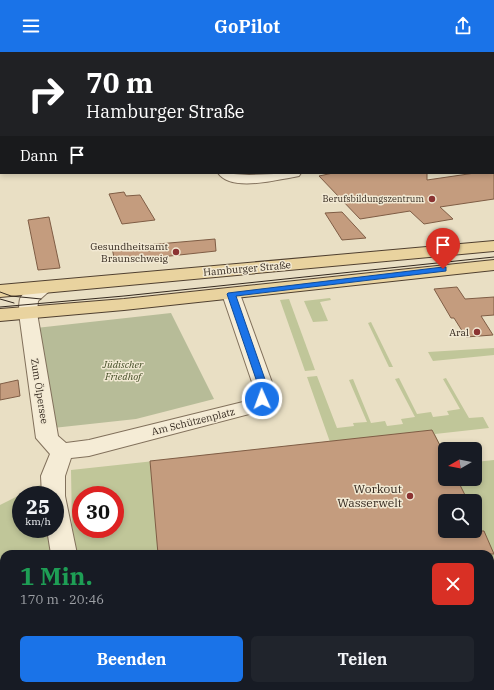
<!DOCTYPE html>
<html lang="de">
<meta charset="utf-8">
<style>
:root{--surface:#171b24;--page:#20242c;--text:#f1f3f6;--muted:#9ea1a6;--accent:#1a73e8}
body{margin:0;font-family:"IBM Plex Serif",serif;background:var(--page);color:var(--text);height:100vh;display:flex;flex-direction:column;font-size:15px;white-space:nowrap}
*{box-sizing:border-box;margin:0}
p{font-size:13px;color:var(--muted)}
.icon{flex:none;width:22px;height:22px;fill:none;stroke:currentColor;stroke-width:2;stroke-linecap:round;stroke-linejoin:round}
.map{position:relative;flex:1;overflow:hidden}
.details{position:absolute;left:0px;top:498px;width:494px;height:140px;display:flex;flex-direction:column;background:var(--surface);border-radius:12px 12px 0 0;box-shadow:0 2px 6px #0003}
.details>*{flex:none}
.hud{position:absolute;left:0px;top:0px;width:494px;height:122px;box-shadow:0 2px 6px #0003;background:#202124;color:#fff;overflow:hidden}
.needle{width:26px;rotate:261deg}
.buttons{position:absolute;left:438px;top:390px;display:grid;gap:8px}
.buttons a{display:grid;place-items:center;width:44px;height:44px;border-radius:6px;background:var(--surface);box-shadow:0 2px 6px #0003;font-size:20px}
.speed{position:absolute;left:12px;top:434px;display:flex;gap:8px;font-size:20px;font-weight:700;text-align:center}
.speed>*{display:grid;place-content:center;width:52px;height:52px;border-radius:50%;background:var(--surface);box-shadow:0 2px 6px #0003;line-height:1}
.speed small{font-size:10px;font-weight:400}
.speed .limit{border:6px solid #d22;background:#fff;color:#111}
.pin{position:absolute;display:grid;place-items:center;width:34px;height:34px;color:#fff;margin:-41px -17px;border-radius:50% 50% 50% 0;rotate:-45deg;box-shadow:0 0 4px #0007}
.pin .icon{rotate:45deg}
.me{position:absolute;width:44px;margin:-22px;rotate:358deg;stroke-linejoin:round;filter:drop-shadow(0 0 3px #0008)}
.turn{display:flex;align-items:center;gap:14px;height:84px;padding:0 20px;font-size:18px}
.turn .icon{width:52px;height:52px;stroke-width:2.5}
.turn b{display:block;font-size:28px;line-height:34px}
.then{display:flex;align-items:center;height:38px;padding:0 20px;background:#0003;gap:8px;font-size:15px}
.round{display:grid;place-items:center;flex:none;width:42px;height:42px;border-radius:6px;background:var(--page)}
.overview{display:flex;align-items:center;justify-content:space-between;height:68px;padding:0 20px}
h1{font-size:24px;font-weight:700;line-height:30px;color:#1e9e55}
.action{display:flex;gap:8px;margin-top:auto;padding:8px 20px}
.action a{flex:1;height:46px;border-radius:6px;background:var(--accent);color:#fff;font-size:16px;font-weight:700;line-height:46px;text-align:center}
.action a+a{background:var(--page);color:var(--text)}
header{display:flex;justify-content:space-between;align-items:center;height:52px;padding:0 20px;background:var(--accent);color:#fff;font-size:18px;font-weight:700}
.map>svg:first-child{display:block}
.green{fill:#c0c699;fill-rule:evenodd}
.cemetery{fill:#b7bc98}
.building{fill:#c49c7e;stroke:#7f5d45}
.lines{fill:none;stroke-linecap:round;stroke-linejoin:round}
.minor-casing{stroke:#82715c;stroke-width:2}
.major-casing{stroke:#504030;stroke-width:2}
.minor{fill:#f5ecd6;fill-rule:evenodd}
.major{fill:#e9d39f;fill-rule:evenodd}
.tram{stroke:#34291f;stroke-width:1}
.route{fill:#1a73e8;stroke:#114b97}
.poi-dot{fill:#8b3332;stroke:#f2e9d3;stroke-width:1.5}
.labels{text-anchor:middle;stroke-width:3;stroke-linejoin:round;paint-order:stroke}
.far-poi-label{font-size:9px;fill:#34291f;stroke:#f2e9d3;text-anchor:end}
.poi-label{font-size:10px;fill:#34291f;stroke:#f2e9d3;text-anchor:end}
.street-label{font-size:10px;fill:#34291f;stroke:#f2e9d3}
.park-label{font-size:10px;font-style:italic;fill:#444e27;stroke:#f2e9d3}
.near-poi-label{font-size:12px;fill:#34291f;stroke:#f2e9d3;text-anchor:end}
</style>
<header><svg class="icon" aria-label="menu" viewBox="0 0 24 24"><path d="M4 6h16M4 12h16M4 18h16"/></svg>GoPilot<svg class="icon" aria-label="share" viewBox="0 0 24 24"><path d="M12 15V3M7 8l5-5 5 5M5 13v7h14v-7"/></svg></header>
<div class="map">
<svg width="494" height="638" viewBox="0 0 494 638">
<rect width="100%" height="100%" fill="#e9dfc4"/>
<g class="green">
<polygon points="330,246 331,248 320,250 328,269 313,270 304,249"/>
<polygon points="289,247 315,318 305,319 280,248"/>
<polygon points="371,270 393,315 389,315 368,271"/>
<polygon points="494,296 494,303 433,309 428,300"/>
<path d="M317,324L337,376L354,374L353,371L367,370L349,328L353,327L371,371L385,369L387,374L403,372L401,367L415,365L395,327L399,326L417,362L431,360L433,365L449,363L447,359L460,357L443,327L446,326L469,366L483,365L489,376L435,382L445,403V427H475V410L494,408V638H104L103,634H490V502H77L72,474L71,418L330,390L307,325ZM81,443H115V477H81ZM445,449H475V479H445Z"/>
<polygon points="44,431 49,443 21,443 21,477 55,477 59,502 4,502 4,634 79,634 80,638 0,638 0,453"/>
</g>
<polygon class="cemetery" points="171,261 214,347 136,367 53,376 36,276"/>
<g class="building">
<polygon points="333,121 427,121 427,128 475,121 494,121 494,147 440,155 453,167 424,172 410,159 360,167 319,124"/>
<polygon points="124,140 126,144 140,143 155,168 122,172 109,142"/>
<polygon points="342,160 366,186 342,188 325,161"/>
<polygon points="49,165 60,216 38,218 28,168"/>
<polygon points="215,187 216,199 115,210 112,196"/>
<polygon points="457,235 465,247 494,245 494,263 481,264 493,283 466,285 454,266 451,266 434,237"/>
<polygon points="18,328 20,344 0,348 0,332"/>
<polygon points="432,378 445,403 445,427 457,427 468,449 445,449 445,479 484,479 494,502 158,502 150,409"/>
</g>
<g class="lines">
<g class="minor-casing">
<g id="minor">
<polygon points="98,0 122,0 97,1"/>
<polygon points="295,0 306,0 307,1 296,1"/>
<polygon points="426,0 436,0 437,1 427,1"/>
<rect x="493" y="5" width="1" height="6"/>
<rect x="0" y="6" width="1" height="6"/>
<rect x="493" y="40" width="1" height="7"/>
<rect x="493" y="73" width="1" height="8"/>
<path d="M218,121L249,123L301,121L299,124L294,125C275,128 231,140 218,121Z"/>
<path d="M45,230L51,231L54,235L38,249L37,261L58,384L66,391L89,388L243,350L252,344L254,336L222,242L225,238L231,237L237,238L240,242L274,336C272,349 268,353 257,360L89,404L71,406L65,424V444L77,502H51L47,477H55V443H42L41,424L50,402L36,386L19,261C19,257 19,251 20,247C23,239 38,232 45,230Z"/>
<rect x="73" y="634" width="30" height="4"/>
</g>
</g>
<g class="major-casing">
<g id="major">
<polygon points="494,189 494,199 0,245 0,233"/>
<polygon points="494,208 494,218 124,258 0,269 0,257 124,247"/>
</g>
</g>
<use href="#minor" class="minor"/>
<use href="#major" class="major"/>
<g class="tram">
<polyline points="0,240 11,244 41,247"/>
<polyline points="0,247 14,251"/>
<polyline points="0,255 124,244 494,205"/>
</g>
</g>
<polygon class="route" points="443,215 446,215 446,219 236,244 268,336 265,349 258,349 257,347 259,336 227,242 228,241"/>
<g class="poi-dot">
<circle cx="432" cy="147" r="4"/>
<circle cx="176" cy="200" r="4"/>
<circle cx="477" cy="280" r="4"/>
<circle cx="410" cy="444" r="4"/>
</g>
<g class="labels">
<g class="far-poi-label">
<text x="424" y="150">Berufsbildungszentrum</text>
</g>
<g class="poi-label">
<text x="168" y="198">Gesundheitsamt<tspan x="168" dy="12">Braunschweig</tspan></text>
<text x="469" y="284">Aral</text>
</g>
<g class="street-label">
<text transform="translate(247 216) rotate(-5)" y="4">Hamburger Straße</text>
<text transform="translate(40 339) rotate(81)" y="4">Zum Ölpersee</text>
<text transform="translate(193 369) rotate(-14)" y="4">Am Schützenplatz</text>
</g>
<g class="park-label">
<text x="123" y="316">Jüdischer<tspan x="123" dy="12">Friedhof</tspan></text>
</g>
<g class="near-poi-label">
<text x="402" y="441">Workout<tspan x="402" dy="14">Wasserwelt</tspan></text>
</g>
</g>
</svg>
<div class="buttons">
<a><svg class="needle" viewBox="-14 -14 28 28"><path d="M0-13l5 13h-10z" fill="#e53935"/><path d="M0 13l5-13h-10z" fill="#9ea1a6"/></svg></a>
<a><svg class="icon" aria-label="search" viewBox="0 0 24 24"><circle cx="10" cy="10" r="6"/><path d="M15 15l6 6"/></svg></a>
</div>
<div class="speed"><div>25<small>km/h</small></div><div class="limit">30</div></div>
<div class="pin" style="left:443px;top:217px;background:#d93025"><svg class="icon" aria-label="arrive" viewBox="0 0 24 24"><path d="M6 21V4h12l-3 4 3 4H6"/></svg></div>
<svg class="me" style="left:262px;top:347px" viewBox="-20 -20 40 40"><circle r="17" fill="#1a73e8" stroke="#fff" stroke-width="3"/><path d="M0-11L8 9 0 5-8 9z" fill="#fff"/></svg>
<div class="hud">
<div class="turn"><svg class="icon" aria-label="right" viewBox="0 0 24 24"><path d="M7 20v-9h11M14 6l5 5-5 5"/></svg><div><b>70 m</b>Hamburger Straße</div></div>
<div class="then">Dann<svg class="icon" aria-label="arrive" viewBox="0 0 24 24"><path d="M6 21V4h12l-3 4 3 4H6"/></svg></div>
</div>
<section class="details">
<div class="overview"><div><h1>1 Min.</h1><p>170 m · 20:46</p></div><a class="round" style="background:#d93025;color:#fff"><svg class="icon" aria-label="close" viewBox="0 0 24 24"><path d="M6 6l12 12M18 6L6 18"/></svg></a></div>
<div class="action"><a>Beenden</a><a>Teilen</a></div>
</section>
</div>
